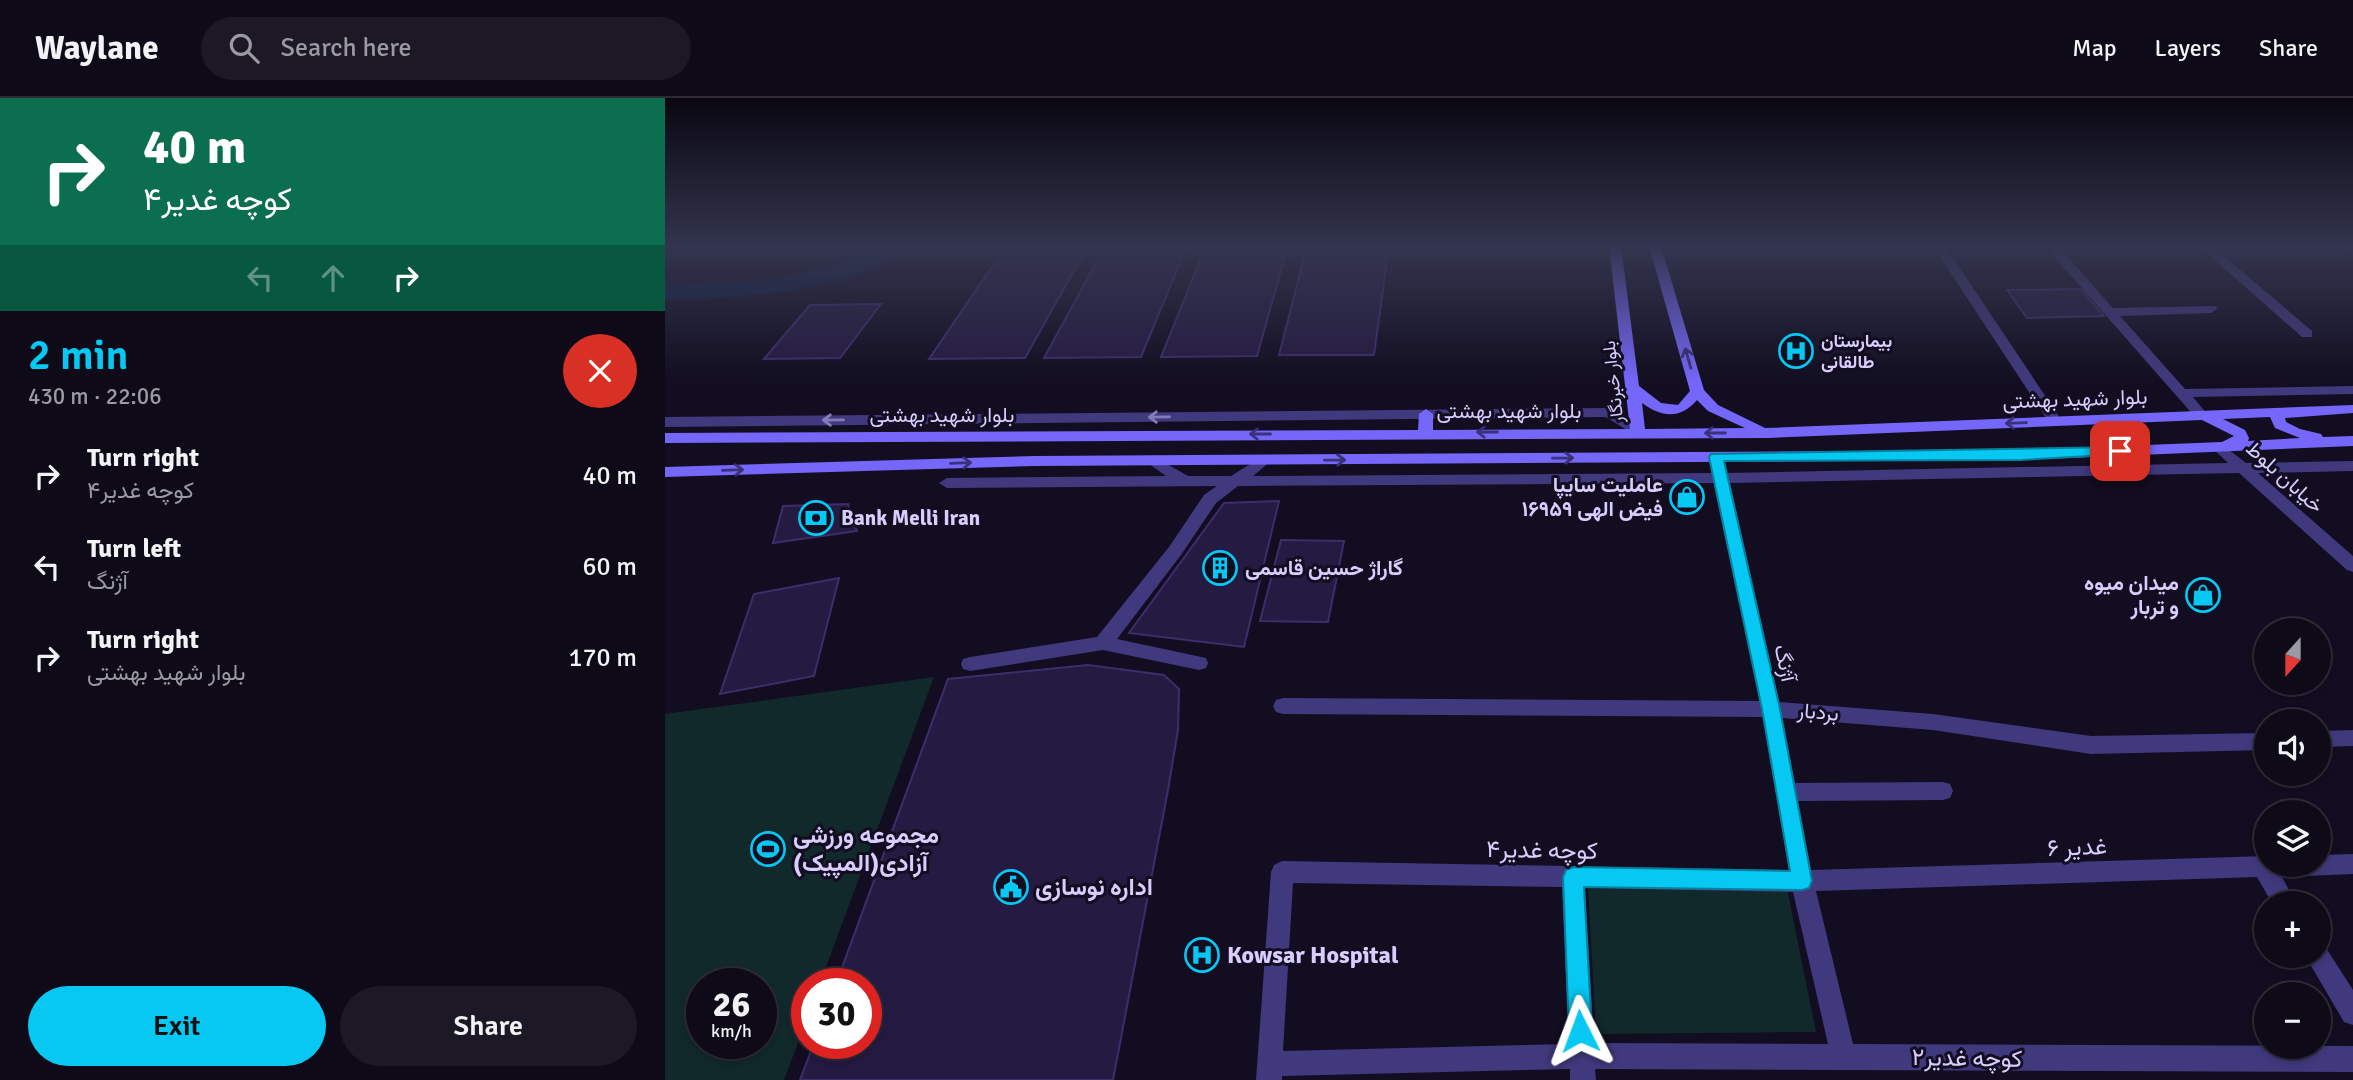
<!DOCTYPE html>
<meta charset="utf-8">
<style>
:root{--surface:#0e0a18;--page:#1c1825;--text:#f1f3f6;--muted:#9b9aa2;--line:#2e2b37;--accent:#06c8f2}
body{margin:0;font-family:Signika,Vazirmatn,sans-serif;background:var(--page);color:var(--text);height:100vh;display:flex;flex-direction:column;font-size:26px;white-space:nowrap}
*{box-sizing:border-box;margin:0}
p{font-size:23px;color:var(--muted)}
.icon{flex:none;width:38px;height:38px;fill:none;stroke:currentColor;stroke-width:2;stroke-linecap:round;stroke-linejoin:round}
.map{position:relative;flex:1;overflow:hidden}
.details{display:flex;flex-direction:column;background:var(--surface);width:665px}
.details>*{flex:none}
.banner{background:#0b6e4f;color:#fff;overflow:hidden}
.needle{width:46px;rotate:201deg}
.fabs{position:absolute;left:1589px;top:520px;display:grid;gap:14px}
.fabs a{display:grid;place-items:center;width:77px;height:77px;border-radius:50%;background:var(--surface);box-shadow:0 4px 10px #0003,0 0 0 2px var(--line);font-size:35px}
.speed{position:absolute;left:21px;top:870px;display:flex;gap:14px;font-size:35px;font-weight:700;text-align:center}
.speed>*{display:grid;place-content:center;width:91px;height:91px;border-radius:50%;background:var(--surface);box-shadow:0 4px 10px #0003,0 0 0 2px var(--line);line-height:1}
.speed small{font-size:18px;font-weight:400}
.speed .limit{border:10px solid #d22;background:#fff;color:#111}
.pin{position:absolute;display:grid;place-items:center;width:60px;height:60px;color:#fff;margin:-30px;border-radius:14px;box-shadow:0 4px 10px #0006}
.me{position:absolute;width:77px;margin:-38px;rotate:357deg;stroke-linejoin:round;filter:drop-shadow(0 0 5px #0008)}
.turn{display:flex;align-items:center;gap:24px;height:147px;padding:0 28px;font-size:32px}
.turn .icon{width:91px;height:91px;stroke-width:2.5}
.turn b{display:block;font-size:49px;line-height:60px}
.lanes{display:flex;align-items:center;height:66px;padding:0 28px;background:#0003;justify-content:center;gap:35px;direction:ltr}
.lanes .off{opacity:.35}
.round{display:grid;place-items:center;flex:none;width:74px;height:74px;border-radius:37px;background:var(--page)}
.summary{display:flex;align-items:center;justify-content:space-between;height:119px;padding:0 28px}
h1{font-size:42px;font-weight:600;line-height:52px;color:var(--accent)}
.cta{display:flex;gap:14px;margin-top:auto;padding:14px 28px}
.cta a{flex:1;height:80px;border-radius:42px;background:var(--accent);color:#111;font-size:28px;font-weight:600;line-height:80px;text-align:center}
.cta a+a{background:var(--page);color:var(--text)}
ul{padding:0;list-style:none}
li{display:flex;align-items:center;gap:21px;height:91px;padding:0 28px}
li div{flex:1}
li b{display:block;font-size:26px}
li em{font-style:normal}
header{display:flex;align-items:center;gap:42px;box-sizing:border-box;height:98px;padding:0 35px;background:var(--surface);border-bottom:2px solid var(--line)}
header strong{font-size:33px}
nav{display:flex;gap:38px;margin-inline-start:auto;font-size:24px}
.search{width:490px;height:63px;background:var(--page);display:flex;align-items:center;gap:18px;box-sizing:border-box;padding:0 24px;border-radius:38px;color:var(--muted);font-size:26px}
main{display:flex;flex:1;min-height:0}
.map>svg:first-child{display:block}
.green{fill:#11292a;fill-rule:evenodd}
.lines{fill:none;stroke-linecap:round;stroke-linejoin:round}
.river{fill:#0c1c40;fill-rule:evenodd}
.building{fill:#251a41;stroke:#3e2d6c;stroke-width:2}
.minor{fill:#41397e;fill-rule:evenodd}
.secondary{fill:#7667fb;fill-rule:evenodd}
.oneway{stroke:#3a3178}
.oneway2{stroke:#847cb8}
.route{fill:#06c8f2;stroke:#04829d;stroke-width:2}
.labels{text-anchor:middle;stroke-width:6;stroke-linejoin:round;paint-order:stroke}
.far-poi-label{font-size:18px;font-weight:bold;fill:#d7cefe;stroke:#120d20;text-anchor:start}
.far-street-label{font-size:18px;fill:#d7cefe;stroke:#120d20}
.street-label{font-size:21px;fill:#d7cefe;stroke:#120d20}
.poi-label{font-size:21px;font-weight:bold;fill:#d7cefe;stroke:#120d20;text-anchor:end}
.near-poi-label{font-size:24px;font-weight:bold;fill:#d7cefe;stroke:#120d20;text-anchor:start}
.near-street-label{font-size:24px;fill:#d7cefe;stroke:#120d20}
</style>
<header>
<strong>Waylane</strong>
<div class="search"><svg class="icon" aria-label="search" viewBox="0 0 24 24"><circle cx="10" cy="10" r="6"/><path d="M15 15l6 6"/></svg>Search here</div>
<nav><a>Map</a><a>Layers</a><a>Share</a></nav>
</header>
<main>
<section class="details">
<div class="banner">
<div class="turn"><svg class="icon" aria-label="right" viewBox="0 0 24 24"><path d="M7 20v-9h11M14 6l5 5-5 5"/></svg><div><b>40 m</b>کوچه غدیر۴</div></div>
<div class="lanes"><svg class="icon off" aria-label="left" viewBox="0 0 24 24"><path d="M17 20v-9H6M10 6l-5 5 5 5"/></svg><svg class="icon off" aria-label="ahead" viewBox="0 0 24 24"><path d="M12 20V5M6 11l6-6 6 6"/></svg><svg class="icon" aria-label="right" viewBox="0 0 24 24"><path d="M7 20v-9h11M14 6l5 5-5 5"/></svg></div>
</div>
<div class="summary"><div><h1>2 min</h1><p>430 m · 22:06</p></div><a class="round" style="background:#d93025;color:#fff"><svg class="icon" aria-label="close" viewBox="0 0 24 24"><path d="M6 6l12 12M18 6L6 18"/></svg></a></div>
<ul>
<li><svg class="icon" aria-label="right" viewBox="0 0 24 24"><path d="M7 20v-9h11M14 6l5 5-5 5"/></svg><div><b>Turn right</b><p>کوچه غدیر۴</p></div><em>40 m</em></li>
<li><svg class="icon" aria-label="left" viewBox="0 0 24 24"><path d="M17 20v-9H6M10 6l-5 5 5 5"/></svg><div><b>Turn left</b><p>آژنگ</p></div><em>60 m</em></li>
<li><svg class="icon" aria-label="right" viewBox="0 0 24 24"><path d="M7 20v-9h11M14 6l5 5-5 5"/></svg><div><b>Turn right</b><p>بلوار شهید بهشتی</p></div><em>170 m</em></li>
</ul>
<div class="cta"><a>Exit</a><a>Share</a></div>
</section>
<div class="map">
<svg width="1688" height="982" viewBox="0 0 1688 982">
<rect width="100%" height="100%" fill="#120d20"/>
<g class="green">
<polygon points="1126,247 1147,252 1150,261 1137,266 1122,262 1117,253"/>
<path d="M269,579L155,885L142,886V921L119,982H0V616ZM37,886H96V945H37Z"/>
<polygon points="1122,790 1151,934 931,936 923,791"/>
</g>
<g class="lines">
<path class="river" d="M209,148H238C205,196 54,200 0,203V187C71,184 146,186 209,148Z"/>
</g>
<g class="building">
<polygon points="341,148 423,148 360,260 264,261"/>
<polygon points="440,148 522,148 476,259 379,260"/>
<polygon points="541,148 623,148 592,258 496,259"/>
<polygon points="642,148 724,148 709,257 614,257"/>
<polygon points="1416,191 1439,218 1362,220 1342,192"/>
<polygon points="216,206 175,260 99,261 145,207"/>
<polygon points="614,403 579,549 464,535 559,405"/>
<polygon points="183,406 192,433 108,445 118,408"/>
<polygon points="616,442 679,443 663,524 595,523"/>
<polygon points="174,480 149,578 55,596 89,496"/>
<polygon points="423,567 499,577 514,591 513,632 503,692 448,982 135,982 149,945 201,945 201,886 171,886 283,581"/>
</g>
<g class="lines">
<g class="minor">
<polygon points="1268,148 1280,148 1397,323 1395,326 1385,326"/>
<polygon points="1380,148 1393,148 1448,210 1551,208 1552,211 1546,215 1455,218 1520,291 1688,288 1688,296 1528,299 1543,317 1541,320 1531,320"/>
<polygon points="1534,148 1547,148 1647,233 1647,239 1637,239"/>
<polygon points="1674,148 1687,148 1688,159"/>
<polygon points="944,310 978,330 978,336 968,336 941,319 0,329 0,319"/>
<path d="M1555,345L1581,365L1688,363V373L1593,375L1688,458V474L1682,472L1574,375L1065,385L1114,604L1268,616L1426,638L1601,635V652L1426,656L1268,632L1117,620L1130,685L1278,684L1285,686L1288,693L1285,700L1278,702L1133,703L1146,772L1601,758V766H1654V757L1688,756V776L1617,779L1631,805H1607L1592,779L1151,793L1188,946L1688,948V974L930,971L931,982H905V971L617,978V982H591L606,774L609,767L617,763L1124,772L1098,619L618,616L611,614L608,608L611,602L618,600L1095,603L1049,385L573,388L551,405L516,457L452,541L541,560L543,565L541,570L534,572L438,552L305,573L298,571L296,566L298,561L305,559L432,539L504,449L539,397L552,388L282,390L274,385L282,380L501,378L480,363L488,358L523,378H566L598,358L606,363L588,378L1047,375L1043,359L1051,354L1059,359L1062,375L1563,365L1547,350ZM628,785L897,789L904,946L618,953ZM920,790L1128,794L1163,946L929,945Z"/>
<polygon points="1688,632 1688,648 1654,649 1654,633"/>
<polygon points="1654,846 1661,850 1688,892 1688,927 1679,924 1645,866 1641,858 1654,858"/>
</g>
<path class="secondary" d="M944,148H956L974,288L996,305L1013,307L1025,293L984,148H996L1039,292L1053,307L1100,330L1688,307V315L1620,320L1621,324L1635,331L1656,336L1658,339L1688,338V348L1356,362L371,368L0,379V369L371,358L1356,352L1557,344L1569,338L1537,322L1103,340L0,345V335L753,332L754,316L761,311L768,316V332L965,331ZM1032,302L1043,313L1080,330L980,331L977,305C997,320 1016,321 1032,302ZM1605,319L1610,330L1635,340L1583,343L1584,340L1580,332L1558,321Z"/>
</g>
<defs><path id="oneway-shaft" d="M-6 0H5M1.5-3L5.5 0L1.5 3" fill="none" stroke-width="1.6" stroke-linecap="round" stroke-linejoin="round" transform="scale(1.75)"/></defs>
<g class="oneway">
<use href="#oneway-shaft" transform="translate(1023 260) rotate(-106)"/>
<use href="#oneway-shaft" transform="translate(1351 325) rotate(178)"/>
<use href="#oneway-shaft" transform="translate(822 334) rotate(180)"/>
<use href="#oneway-shaft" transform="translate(1050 335) rotate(-180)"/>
<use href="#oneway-shaft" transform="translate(595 336) rotate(180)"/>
<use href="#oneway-shaft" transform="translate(898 360) rotate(-1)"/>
<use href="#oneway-shaft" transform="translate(670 362) rotate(-1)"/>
<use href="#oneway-shaft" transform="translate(296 365) rotate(-2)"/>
<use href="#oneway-shaft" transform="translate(68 372) rotate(-2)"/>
</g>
<g class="oneway2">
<use href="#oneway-shaft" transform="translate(494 319) rotate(179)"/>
<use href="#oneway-shaft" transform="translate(168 322) rotate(179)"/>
</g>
<linearGradient id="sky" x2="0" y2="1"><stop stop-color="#0a0712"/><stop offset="0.52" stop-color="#33354e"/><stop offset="1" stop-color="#33354e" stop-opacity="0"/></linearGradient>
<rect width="1688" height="286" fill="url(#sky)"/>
<polygon class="route" points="1455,349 1460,350 1460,356 1356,362 1059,363 1115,611 1147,783 1144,790 1137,792 919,789 927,933 923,941 915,944 907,941 904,933 898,779 901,772 908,769 1125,773 1097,611 1044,359 1046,356"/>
<defs>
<g id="hospital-ring" transform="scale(1.75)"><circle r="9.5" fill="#120d20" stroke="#06c8f2" stroke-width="1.5"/><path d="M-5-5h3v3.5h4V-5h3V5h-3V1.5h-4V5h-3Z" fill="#06c8f2"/></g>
<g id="shop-ring" transform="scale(1.75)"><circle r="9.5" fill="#120d20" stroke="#06c8f2" stroke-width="1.5"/><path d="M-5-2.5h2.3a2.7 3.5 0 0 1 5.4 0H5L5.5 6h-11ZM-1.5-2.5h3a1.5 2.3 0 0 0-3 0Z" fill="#06c8f2"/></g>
<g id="bank-ring" transform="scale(1.75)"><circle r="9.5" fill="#120d20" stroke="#06c8f2" stroke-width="1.5"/><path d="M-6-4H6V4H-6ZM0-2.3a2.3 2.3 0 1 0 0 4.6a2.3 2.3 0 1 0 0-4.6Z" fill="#06c8f2"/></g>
<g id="building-ring" transform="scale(1.75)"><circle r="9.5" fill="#120d20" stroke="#06c8f2" stroke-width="1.5"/><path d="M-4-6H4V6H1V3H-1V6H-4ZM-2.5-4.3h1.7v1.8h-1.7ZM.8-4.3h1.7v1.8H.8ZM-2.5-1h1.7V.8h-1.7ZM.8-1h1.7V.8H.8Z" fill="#06c8f2"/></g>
<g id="stadium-ring" transform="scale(1.75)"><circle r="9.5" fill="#120d20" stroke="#06c8f2" stroke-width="1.5"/><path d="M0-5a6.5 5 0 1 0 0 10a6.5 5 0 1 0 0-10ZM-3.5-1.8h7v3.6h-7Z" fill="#06c8f2"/></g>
<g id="civic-ring" transform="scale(1.75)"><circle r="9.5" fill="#120d20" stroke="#06c8f2" stroke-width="1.5"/><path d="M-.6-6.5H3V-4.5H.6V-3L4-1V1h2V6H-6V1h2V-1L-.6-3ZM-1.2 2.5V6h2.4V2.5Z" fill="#06c8f2"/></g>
</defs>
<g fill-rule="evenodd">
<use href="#hospital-ring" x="1131" y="253"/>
<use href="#shop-ring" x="1022" y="399"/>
<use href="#bank-ring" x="151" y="420"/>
<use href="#building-ring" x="555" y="470"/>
<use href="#shop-ring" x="1538" y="497"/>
<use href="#stadium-ring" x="103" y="751"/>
<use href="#civic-ring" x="346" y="789"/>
<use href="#hospital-ring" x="537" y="857"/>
</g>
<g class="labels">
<g class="far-poi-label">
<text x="1156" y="249">بیمارستان<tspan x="1156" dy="21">طالقانی</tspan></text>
</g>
<g class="far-street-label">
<text transform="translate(948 284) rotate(-96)" y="6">بلوار خبرنگار</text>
</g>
<g class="street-label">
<text transform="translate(1410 301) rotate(-2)" y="7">بلوار شهید بهشتی</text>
<text x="844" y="320">بلوار شهید بهشتی</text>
<text x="277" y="324">بلوار شهید بهشتی</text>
<text transform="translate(1620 379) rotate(42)" y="7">خیابان بلوط</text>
<text transform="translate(1120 565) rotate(78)" y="7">آژنگ</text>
<text transform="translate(1153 614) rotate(5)" y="7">بردبار</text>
</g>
<g class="poi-label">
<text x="998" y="394">عاملیت سایپا<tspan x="998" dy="24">۱۶۹۵۹ فیض الهی</tspan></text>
<text x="176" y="427" text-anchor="start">Bank Melli Iran</text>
<text x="580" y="477" text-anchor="start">گاراژ حسین قاسمی</text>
<text x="1514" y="492">میدان میوه<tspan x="1514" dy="24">و تربار</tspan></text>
</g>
<g class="near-poi-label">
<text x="128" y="745">مجموعه ورزشی<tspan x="128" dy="28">آزادی(المپیک)</tspan></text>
<text x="370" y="797">اداره نوسازی</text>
<text x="562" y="865">Kowsar Hospital</text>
</g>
<g class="near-street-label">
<text transform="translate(1412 749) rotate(-2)" y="8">غدیر ۶</text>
<text transform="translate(877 752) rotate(1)" y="8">کوچه غدیر۴</text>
<text transform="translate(1302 960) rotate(1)" y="8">کوچه غدیر۲</text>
</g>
</g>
</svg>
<div class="fabs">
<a><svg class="needle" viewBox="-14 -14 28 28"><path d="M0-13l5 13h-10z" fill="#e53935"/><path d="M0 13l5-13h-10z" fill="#9b9aa2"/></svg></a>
<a><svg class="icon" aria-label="sound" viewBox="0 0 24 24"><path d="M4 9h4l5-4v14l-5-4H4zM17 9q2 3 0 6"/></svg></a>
<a><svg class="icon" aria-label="layers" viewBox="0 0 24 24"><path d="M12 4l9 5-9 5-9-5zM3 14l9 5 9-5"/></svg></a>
<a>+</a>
<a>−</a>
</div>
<div class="speed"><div>26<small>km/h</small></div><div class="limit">30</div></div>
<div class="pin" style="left:1455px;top:353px;background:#d93025"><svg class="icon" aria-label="arrive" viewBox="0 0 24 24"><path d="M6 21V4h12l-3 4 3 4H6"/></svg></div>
<svg class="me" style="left:915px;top:933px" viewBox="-20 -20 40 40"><path d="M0-17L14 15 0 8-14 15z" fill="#06c8f2" stroke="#fff" stroke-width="4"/></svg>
</div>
</main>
